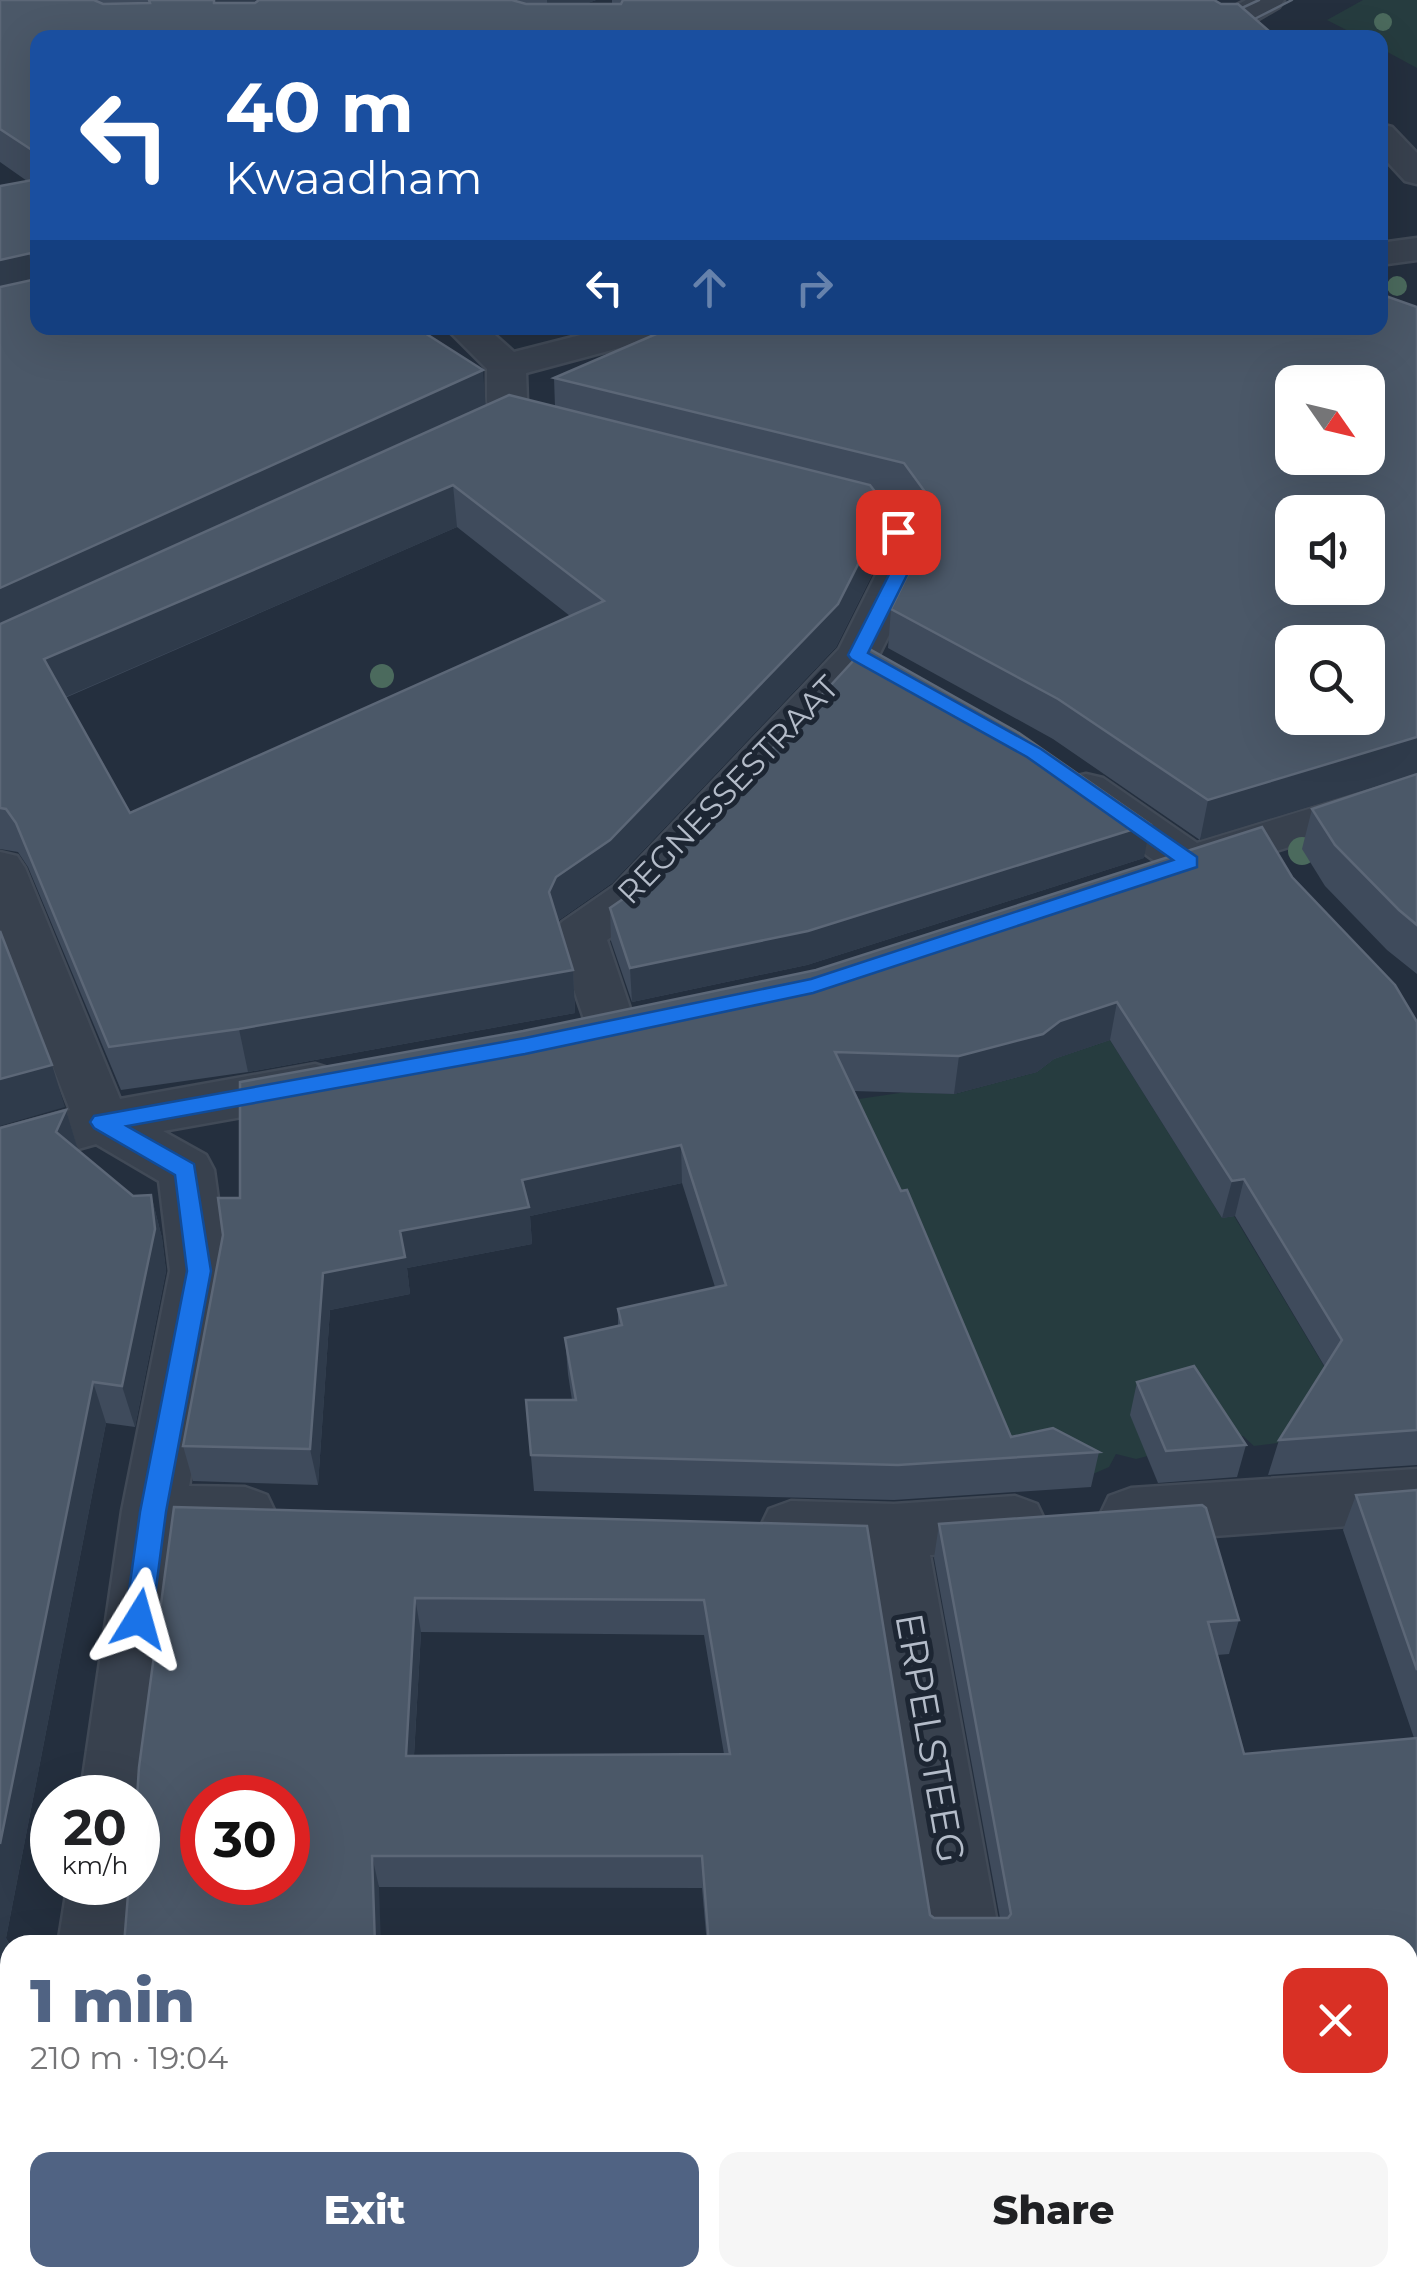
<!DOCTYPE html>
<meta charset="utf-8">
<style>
:root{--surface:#fff;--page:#f6f6f6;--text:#202124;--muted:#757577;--accent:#506383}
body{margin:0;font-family:Montserrat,sans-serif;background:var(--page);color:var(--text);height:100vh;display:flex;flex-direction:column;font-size:38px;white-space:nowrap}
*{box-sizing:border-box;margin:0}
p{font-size:32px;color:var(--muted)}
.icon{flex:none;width:55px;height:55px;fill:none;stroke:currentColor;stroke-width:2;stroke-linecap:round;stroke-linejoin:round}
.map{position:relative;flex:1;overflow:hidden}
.side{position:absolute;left:0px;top:1935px;width:1418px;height:352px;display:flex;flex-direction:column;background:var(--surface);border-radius:30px 30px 0 0;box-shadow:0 10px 40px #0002}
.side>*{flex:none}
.hud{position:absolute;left:30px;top:30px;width:1358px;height:305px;border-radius:20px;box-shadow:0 10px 40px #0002;background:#1a4fa0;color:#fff;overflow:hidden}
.needle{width:65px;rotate:124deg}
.tools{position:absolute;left:1275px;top:365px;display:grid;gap:20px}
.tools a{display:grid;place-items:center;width:110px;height:110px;border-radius:20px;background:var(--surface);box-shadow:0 10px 40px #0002;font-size:50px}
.speed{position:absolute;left:30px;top:1775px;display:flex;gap:20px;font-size:50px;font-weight:700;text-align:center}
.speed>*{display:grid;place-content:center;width:130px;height:130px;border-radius:50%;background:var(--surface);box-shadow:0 10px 40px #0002;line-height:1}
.speed small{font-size:25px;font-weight:400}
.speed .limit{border:15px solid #d22;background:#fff;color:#111}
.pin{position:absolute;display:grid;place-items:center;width:85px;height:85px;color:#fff;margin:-42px;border-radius:20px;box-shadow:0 5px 15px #0006}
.me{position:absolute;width:110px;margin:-55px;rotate:8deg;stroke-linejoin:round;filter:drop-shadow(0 0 8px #0008)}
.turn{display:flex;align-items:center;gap:35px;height:210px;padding:0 30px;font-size:45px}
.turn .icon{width:130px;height:130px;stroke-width:2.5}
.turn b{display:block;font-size:70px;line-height:85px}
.lanes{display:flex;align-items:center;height:95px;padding:0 30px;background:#0003;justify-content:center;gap:50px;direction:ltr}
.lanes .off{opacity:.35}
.round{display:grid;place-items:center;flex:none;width:105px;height:105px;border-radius:20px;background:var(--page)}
.overview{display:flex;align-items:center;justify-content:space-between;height:170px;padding:0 30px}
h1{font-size:60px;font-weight:800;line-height:75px;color:var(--accent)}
.button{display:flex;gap:20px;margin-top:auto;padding:20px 30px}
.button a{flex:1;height:115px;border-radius:20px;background:var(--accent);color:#fff;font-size:40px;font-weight:800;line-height:115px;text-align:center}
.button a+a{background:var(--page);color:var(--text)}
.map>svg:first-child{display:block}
.green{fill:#263c3f}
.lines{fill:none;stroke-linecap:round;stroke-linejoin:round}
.street-casing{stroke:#414a57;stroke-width:5}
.street{fill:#38414e;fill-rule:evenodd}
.tram{stroke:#5a6575;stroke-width:2.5}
.tree{fill:#4b6a5d}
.wall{fill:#3f4b5c;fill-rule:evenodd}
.shaded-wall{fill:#2f3b4b}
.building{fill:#4b5868;stroke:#5c6777;stroke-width:2.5;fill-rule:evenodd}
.route{fill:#1a73e8;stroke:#114b97;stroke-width:2.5}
.labels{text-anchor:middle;stroke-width:10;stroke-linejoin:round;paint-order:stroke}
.street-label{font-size:32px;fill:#b4bcc9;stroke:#1d2633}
.near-street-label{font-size:38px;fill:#b4bcc9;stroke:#1d2633}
</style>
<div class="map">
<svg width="1417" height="2287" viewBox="0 0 1417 2287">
<rect width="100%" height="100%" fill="#242f3e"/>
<g class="green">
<polygon points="1363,0 1417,0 1417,68 1380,48 1380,38 1360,37 1327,20"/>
<polygon points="1110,1040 1222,1218 1234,1216 1352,1413 1277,1443 1254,1446 1243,1436 1231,1435 1136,1459 1116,1454 1109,1467 1093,1474 1005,1473 839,1102 906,1092 955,1094 1037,1072 1054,1059"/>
</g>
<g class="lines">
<g class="street-casing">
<g id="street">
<path d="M1246,0H1284L1279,7L1226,38H1179C1187,28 1231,9 1246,0Z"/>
<polygon points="1380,124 1392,127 1417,153 1417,184 1405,181 1380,154"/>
<polygon points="1417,238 1417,260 1380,265 1380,243"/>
<polygon points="446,328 487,328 514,352 608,328 670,328 664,336 526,373 527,402 521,410 507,414 493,410 487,402 487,369"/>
<polygon points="816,485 900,506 932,549 874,665 650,910 607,940 637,1029 630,1042 611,1048 592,1042 555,934 562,922 614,886 839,649 889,549 870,524 801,506 795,497 801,488"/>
<polygon points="1086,774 1103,778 1197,843 1417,776 1417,807 1190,878 1173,874 1069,800 1062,789 1069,778"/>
<polygon points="0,852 17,856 25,868 120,1099 315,1064 334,1070 342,1084 334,1098 315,1104 163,1131 206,1155 214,1170 228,1271 189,1486 245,1487 267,1495 276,1514 267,1533 245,1541 181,1538 148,1798 138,1821 138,1798 80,1798 122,1511 170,1271 159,1181 96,1144 0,1171 0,1129 70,1110 0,931"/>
<polygon points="1417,1469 1417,1521 1131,1542 1109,1534 1100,1515 1109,1496 1131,1488"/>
<polygon points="1015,1496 1037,1504 1046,1523 1037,1542 1015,1550 930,1555 1001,1945 929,1945 867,1557 791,1555 769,1547 760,1528 769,1509 791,1501 894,1504"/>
<polygon points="68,1882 138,1881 130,1945 58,1945"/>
<polygon points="10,2277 88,2278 87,2287 9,2287"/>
</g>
</g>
<use href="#street" class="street"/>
<g class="tram">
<polyline points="1229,32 1292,0"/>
<polyline points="1177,38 1259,0"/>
</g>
</g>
<g class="tree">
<circle cx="1383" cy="22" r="9"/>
<circle cx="1397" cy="286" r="10"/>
<circle cx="382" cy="676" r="12"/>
<circle cx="1302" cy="851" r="14"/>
</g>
<g class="wall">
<path d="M0,0H257L254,3L259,0H596L585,4H612V0H1214L38,38V328L486,406L555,407L554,378L1380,328L1200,840L1053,739L888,648L891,609L926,537L901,502L879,497L887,507L885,549L836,647L612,883L559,920L558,922L573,970L575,1013L248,1072L121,1090L28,867L18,852L0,849V186L27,181L0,162ZM457,527L570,616L130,813L65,698Z"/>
<polygon points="1417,774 1417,974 1387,950 1325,886 1302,849 1312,809"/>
<polygon points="1144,858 807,965 632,1002 611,941 610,908"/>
<polygon points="1292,877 1417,1022 1417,1465 1268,1475 1279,1440 1325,1367 1235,1216 1222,1218 1110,1040 1054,1059 1037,1072 954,1094 853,1091 1011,1437 1099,1452 1091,1487 894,1500 534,1491 526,1400 572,1400 568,1374 565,1338 618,1325 618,1309 715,1287 682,1183 530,1216 532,1244 407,1268 410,1294 330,1310 318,1485 193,1481 183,1446 240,1198 523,1031"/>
<polygon points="66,1110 78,1150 133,1196 151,1195 162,1238 166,1271 135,1427 106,1423 6,1938 10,1945 0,2062 0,1128"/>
<polygon points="1137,1382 1246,1445 1237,1477 1158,1483 1130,1415"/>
<path d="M1417,1490V2098L1408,2099V1945H707L702,1888L379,1887L174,1507L867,1526L930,1915L934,1918H1000L934,1558L939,1524L1239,1620L1229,1654L1217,1655L1244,1754L1414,1738L1343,1530L1356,1495ZM421,1632L704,1635L724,1754L414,1756Z"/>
<polygon points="1072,2278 1255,2278 1258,2287 1074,2287"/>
</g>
<g class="shaded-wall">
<polygon points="214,0 257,0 219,35"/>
<polygon points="547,0 596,0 548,19"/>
<polygon points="31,253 38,280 0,302 0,260"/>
<polygon points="483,370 486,411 0,635 0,588"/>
<polygon points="453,485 457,527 54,702 44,659"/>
<polygon points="887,507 885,549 836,647 612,883 559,920 551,935 549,892 556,877"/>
<polygon points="1417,737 1417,774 1200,840 1208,800"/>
<polygon points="1150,824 1144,858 807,965 632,1002 630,968"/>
<polygon points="573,970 575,1013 248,1072 239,1029"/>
<polygon points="1117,1002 1110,1040 1054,1059 1037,1072 954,1094 959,1056"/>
<polygon points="52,1065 65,1107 0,1126 0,1079"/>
<polygon points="66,1110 79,1153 56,1132"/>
<polygon points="681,1145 682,1183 530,1216 532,1244 407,1268 410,1294 330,1310 318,1485 310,1449 323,1273 400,1231 522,1180"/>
<polygon points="1244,1179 1235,1216 1222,1218 1232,1181"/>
<polygon points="151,1195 162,1238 166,1271 135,1427 122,1386"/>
<polygon points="93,1382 106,1423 6,1938 10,1946 0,2062 0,1844"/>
<polygon points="415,1598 421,1632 412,1789 406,1756"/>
<polygon points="372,1856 379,1887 381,1945 375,1945"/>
<polygon points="327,2278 334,2278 335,2287 328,2287"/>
</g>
<g class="building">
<polygon points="0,0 94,0 103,4 150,3 149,0 214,0 214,3 255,3 259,0 512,0 526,4 621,4 623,0 1214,0 1221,4 1238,4 1277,38 38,38 38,154 0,129"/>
<polygon points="38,179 38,328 417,328 483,370 0,588 0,287 32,280 31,253 0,260 0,186"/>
<path d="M1380,294L1417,307V737L1208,800L1058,699L891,609L939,511L904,463L554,378L670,328H1380ZM1292,382H1368V458H1292ZM1292,512H1368V588H1292ZM1292,642H1368V718H1292Z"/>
<path d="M509,395L870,485L887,507L838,604L610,840L556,877L549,892L573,970L239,1029L109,1047L16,823L6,809L0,808V624ZM453,485L604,601L130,813L44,659Z"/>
<polygon points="866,647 1019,733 1150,824 808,931 630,968 610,908 652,879"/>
<polygon points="1417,774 1417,925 1399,910 1335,845 1312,809"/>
<polygon points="1262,827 1292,877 1395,985 1417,1022 1417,1430 1279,1440 1342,1340 1244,1179 1232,1181 1117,1002 1060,1021 1043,1034 959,1056 835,1052 901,1191 907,1190 1011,1437 1053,1428 1099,1452 898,1465 531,1455 526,1400 576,1400 565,1338 622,1325 618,1309 726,1285 681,1145 522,1180 529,1207 400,1231 405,1257 323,1273 310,1449 183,1446 223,1235 218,1198 240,1198 240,1082 523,1031 816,970"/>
<polygon points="0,931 52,1065 0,1079"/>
<polygon points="66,1110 56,1132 133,1196 151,1195 155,1229 122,1386 93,1382 0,1844 0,1128"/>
<polygon points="1194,1366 1246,1445 1166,1451 1137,1382"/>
<polygon points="1417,1490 1417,1670 1356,1495"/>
<path d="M1202,1505L1206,1508L1239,1620L1208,1622L1244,1754L1417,1738V2071L1408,2072V1945H709L702,1856H372L375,1945H124L129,1882H138L137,1798L139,1767L174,1507L867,1526L930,1915L934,1918H1008L1011,1914L939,1524ZM415,1598L704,1600L730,1754L406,1756ZM202,1798H288V1882H202Z"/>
<polygon points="140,2278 327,2278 328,2287 141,2287"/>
<polygon points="462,2278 1051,2278 1063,2287 463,2287"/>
<polygon points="1086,2278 1255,2278 1258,2287 1088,2287"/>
</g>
<polygon class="route" points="898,527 904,528 920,549 868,653 1041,749 1197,857 1197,867 813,993 525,1054 127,1126 194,1164 211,1271 166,1512 152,1619 148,1627 139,1630 129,1627 125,1619 140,1512 187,1271 175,1175 94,1128 90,1122 94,1116 525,1038 811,979 1173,860 1027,757 851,659 848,655 902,549 889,532"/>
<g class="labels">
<g class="street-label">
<text transform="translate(728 790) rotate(-46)" y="11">REGNESSESTRAAT</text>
</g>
<g class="near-street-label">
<text transform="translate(930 1738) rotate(80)" y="13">ERPELSTEEG</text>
</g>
</g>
</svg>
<div class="tools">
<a><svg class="needle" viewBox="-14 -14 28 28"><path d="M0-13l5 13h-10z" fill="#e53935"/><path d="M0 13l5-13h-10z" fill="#757577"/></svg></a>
<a><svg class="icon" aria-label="sound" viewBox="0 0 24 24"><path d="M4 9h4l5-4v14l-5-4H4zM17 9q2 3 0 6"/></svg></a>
<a><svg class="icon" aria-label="search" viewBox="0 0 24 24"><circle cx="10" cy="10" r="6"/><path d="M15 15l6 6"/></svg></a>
</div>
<div class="speed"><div>20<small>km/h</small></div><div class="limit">30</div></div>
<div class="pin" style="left:898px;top:532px;background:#d93025"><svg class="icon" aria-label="arrive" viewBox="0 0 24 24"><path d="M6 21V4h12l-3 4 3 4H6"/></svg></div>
<svg class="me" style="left:139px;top:1619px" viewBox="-20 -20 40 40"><path d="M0-17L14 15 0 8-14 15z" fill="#1a73e8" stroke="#fff" stroke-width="4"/></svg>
<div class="hud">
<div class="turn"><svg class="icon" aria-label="left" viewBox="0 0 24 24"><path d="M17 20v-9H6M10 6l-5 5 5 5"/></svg><div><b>40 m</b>Kwaadham</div></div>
<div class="lanes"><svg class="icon" aria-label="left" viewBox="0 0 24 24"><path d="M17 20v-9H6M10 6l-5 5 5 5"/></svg><svg class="icon off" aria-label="ahead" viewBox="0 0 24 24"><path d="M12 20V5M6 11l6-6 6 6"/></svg><svg class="icon off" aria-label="right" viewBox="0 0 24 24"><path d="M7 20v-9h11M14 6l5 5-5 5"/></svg></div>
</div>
<section class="side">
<div class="overview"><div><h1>1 min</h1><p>210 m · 19:04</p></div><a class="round" style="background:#d93025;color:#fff"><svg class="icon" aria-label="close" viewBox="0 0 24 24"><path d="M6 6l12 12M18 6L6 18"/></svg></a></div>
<div class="button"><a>Exit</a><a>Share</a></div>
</section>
</div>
